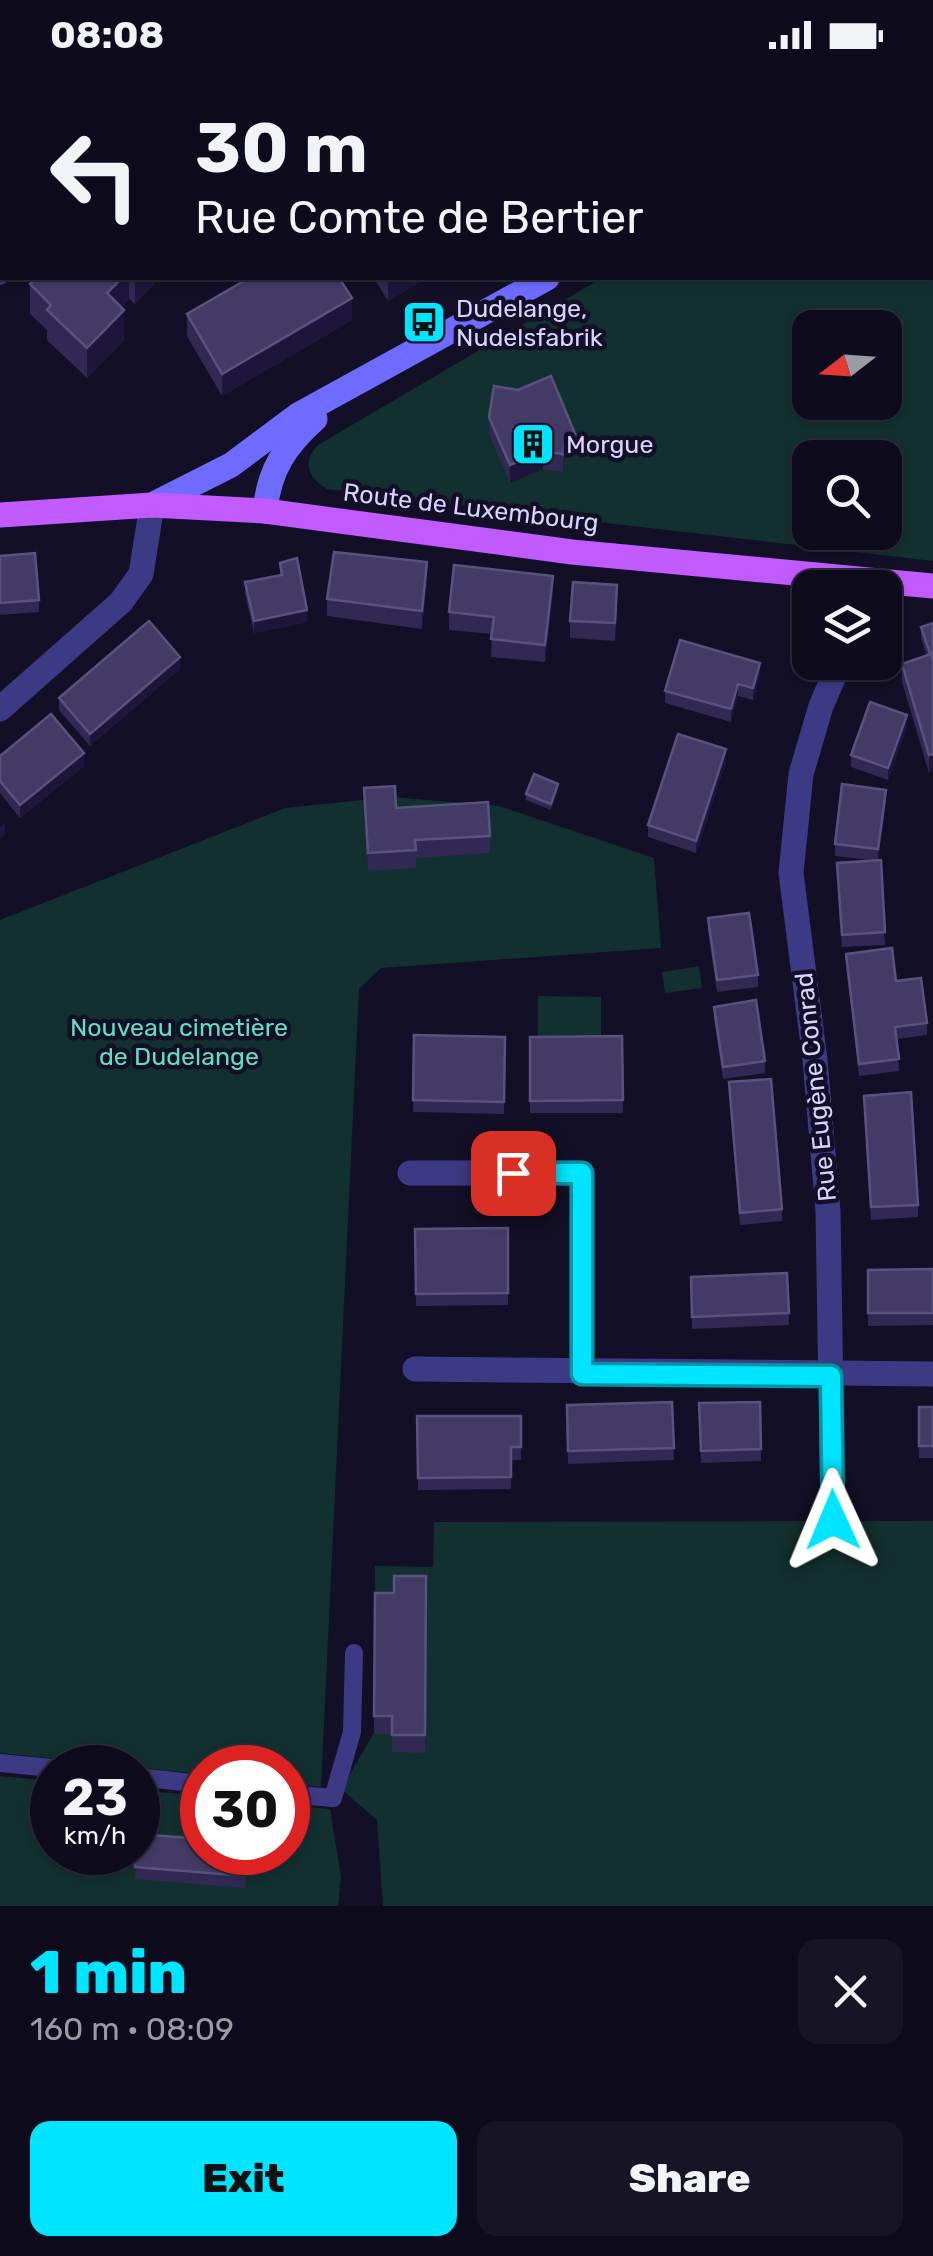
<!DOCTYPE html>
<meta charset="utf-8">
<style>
:root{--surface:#0e0b1c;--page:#171425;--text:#f1f3f6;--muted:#9b9ba3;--line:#2e2b3b;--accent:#00e5ff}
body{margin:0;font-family:Rubik,sans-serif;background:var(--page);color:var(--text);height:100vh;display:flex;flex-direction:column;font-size:38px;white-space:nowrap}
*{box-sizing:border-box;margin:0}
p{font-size:32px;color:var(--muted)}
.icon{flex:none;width:55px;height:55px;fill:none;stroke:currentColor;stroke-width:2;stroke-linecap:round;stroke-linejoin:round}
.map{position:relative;height:1836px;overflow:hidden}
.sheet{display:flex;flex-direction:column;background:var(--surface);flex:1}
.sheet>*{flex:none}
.top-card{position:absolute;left:0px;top:0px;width:935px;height:210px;box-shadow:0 2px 8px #0004,0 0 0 2px var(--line);background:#0e0b1c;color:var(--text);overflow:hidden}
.needle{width:65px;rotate:253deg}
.buttons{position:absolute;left:792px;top:240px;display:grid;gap:20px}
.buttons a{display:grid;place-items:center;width:110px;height:110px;border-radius:20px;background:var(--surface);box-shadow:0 2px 8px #0004,0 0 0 2px var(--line);font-size:50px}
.speed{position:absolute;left:30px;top:1675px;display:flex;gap:20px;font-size:50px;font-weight:700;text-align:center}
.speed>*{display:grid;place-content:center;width:130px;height:130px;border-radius:50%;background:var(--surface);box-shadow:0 2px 8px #0004,0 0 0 2px var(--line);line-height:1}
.speed small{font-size:25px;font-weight:400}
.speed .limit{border:15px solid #d22;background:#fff;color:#111}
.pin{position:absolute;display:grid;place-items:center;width:85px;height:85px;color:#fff;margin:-42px;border-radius:20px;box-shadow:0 5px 15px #0006}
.me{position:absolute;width:110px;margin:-55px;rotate:359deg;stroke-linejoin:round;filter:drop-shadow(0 0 8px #0008)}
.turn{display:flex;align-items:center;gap:35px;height:210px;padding:0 30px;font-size:45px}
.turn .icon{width:130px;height:130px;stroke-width:2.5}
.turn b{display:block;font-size:70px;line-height:85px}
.round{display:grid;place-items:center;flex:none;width:105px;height:105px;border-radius:20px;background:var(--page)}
.overview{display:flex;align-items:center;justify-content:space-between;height:170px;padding:0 30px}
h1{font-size:60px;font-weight:800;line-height:75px;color:var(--accent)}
.action{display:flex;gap:20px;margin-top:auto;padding:20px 30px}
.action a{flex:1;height:115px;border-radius:20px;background:var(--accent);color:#111;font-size:40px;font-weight:800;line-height:115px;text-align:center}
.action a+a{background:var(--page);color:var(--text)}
.status{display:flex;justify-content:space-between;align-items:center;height:70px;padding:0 50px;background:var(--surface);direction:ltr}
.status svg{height:28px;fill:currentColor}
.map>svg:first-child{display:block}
.green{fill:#12302f;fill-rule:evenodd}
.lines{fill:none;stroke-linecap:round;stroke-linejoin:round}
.service{stroke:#3d3a85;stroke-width:18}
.minor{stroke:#3d3a85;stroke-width:25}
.secondary{stroke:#6f6bff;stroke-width:25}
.primary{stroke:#c25bff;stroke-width:25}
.wall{fill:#312854}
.shaded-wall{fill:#1d163a}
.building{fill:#433a66;stroke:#5a527e;stroke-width:2.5}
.route-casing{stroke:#0095a6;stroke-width:25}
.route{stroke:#00e5ff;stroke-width:18}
.labels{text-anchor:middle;stroke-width:9;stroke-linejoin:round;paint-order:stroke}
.poi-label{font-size:25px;fill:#d9d4ff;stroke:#130f26;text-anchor:start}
.street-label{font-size:25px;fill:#d9d4ff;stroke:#130f26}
.park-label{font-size:25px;fill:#5fe0c0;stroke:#130f26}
</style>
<div class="status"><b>08:08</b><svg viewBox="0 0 49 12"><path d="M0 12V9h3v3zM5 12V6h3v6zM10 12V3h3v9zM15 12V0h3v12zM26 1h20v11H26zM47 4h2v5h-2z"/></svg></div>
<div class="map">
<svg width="933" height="1836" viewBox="0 0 933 1836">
<rect width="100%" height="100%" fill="#130f26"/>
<g class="green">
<path d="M933,26V491L589,451L582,443L565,440L563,447L327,419C308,408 302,392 318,375L602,208H932ZM810,258H885V332H810ZM810,388H885V462H810Z"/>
<polygon points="392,727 499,736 654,788 661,878 381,898 359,919 321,1717 288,1713 288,1698 202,1698 202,1704 0,1683 0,850 285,738"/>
<polygon points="699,896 702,918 665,923 662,902"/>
<polygon points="538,926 601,927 601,970 538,970"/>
<polygon points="933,1451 933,1836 383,1836 377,1750 341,1719 374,1663 375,1496 433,1497 434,1452"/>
<polygon points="0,1706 52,1711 52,1782 138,1782 138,1720 202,1726 202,1782 288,1782 288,1735 330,1739 341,1807 338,1836 0,1836"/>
</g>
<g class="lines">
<g class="service">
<polyline points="0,30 2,30"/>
<polyline points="0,206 2,204"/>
<polyline points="0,1693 52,1698"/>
<polyline points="138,1707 202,1714"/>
<polyline points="288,1724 333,1728 352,1662 354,1583"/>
</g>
<g class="minor">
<polyline points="508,0 509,2"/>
<polyline points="0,639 121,532 141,504 152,435"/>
<polyline points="410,1103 582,1103 582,1304"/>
<polyline points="415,1299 933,1304"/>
<polyline points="833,1450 828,1141 815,990 791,803 801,704 821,636 840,592"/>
</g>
<g class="secondary">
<polyline points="923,2 929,0"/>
<polyline points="152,435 231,395 298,345 547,208"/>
<path d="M265,441C269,400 285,376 315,349"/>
</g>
<polyline class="primary" points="0,445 152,435 265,441 572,482 933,516"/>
</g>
<g class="wall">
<rect x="597" y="0" width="48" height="2"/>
<polygon points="36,208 160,208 135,234 129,229 121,237 124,270 87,308 47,270 47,260 30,244 30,214"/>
<polygon points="374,208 427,208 388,231"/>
<polygon points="187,244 352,250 222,326 187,266"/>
<polygon points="489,347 576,384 565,388 563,402 543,399 510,413 489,365"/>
<polygon points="0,486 39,530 39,542 0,545"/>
<polygon points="280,493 307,552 254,563 245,524 245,512 280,506"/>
<polygon points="427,510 422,559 327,546 327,529"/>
<polygon points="553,523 545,592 491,587 492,564 449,560 449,542"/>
<polygon points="617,533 615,571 570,568 570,551"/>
<polygon points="933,553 929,703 902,612 902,594 927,586 921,569 921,557"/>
<polygon points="180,599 90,676 59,640 59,628"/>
<polygon points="760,605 753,630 738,626 731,652 665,633 665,621"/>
<polygon points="907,657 888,710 851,697 851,685"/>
<polygon points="0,686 84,696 20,748 0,723"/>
<polygon points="726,691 696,783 648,767 648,755"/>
<polygon points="364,718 396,738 490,766 490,783 416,788 416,798 368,801"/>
<polygon points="558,720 551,740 526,730 526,724"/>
<polygon points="886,732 878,790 885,875 842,877 837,793 870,790 835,786 835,774"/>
<polygon points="708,848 758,905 758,917 717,922 708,861"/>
<polygon points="846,884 896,911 927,953 927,965 897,969 899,1001 859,1006 846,896"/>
<polygon points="714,937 765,991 765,1003 723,1009 714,949"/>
<polygon points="414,965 505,967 504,1044 413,1042"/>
<polygon points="622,966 623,1043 530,1043 530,967"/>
<polygon points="729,1012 782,1139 782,1151 740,1155"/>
<polygon points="864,1026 918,1135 918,1147 871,1150"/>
<polygon points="508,1158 508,1235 416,1236 415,1159"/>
<polygon points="933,1199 933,1255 868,1256 868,1200"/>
<polygon points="787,1203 789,1255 692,1259 691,1207"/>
<polygon points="672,1332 674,1390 568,1394 567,1335"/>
<polygon points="760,1332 761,1391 701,1393 699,1333"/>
<rect x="919" y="1337" width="14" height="51"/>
<polygon points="417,1346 521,1346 521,1390 511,1390 511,1419 418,1420"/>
<polygon points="426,1506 425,1683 392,1682 392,1664 374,1664 375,1523 394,1523"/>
<polygon points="138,1782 248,1782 245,1818 135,1809"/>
</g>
<g class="shaded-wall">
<polygon points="831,0 852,0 852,2 825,2"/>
<polygon points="122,208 129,208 129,229 107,253 107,223"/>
<polygon points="135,208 160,208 135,234"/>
<polygon points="390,208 427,208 388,231 388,209"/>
<polygon points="352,228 352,250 222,326 222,304"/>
<polygon points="124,240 124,270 87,308 87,278"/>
<polygon points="576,366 576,384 565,388 563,402 565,371"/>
<polygon points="543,381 543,399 510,413 510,395"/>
<polygon points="427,492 427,510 422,559 422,541"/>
<polygon points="553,506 553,523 545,592 545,575"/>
<polygon points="307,540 307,552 254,563 254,551"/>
<polygon points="180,587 180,599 90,676 90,664"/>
<polygon points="760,593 760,605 753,630 753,618"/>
<polygon points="738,614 738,626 731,652 731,639"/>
<polygon points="907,645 907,657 888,710 888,698"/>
<polygon points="726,679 726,691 696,783 696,771"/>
<polygon points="84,683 84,696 20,748 20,735"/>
<polygon points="933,684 933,701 929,703 929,685"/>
<polygon points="558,714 558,720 551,740 551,734"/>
<polygon points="886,720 886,732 878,792 878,779"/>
<polygon points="5,753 5,765 0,769 0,757"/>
</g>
<g class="building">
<polygon points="36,208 122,208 107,223 124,240 87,278 47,240 51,235 30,214"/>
<polygon points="249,208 339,208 352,228 222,304 187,244"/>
<polygon points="551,306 576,366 565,371 563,384 543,381 510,395 489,347 494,316 518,320"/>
<polygon points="334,482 427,492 422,541 327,529"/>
<polygon points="35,483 39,530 0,533 0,486"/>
<polygon points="297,488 307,540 254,551 245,512 282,505 280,493"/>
<polygon points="454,495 553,506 545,575 491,569 494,547 449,542"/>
<polygon points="573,512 617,515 615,553 570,551"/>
<polygon points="149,551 180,587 90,664 59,628"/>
<polygon points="933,553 933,592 921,557"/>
<polygon points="680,570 760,593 753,618 738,614 731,639 665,621"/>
<polygon points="931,584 933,592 933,684 929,685 902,594"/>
<polygon points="870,632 907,645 888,698 851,685"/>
<polygon points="51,644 84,683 20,735 0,711 0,686"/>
<polygon points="678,664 726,679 696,771 648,755"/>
<polygon points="534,704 558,714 551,734 526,724"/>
<polygon points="842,714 886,720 878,779 835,774"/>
<polygon points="395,716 396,738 488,732 490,766 415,770 416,780 368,783 364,718"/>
<polygon points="881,790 885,862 842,865 837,793"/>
<polygon points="749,843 758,905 717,910 708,848"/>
<polygon points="892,878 896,911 921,908 927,953 895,957 899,989 859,994 846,884"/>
<polygon points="756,930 765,991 723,997 714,937"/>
<polygon points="414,965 505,967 504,1032 413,1030"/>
<polygon points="622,966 623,1030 530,1031 530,967"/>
<polygon points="771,1009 782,1139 740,1143 729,1012"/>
<polygon points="911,1022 918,1135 871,1137 864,1026"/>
<polygon points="508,1158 508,1223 416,1224 415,1159"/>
<polygon points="933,1199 933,1243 868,1243 868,1200"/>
<polygon points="787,1203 789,1243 692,1247 691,1207"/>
<polygon points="672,1332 674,1378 568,1381 567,1335"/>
<polygon points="760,1332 761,1379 701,1381 699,1333"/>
<rect x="919" y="1337" width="14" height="39"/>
<polygon points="417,1346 521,1346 521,1377 511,1377 511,1407 418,1408"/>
<polygon points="394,1506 426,1506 425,1665 392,1665 392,1646 374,1646 375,1523 394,1523"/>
<polygon points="138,1764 202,1769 202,1782 247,1782 245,1806 135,1797 136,1782 138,1782"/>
</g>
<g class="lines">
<g class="route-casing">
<polyline id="route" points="513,1103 582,1103 582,1304 831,1306 833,1450"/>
</g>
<use href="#route" class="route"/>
</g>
<defs>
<g id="bus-square" transform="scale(2.25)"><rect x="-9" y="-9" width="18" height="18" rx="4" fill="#00e5ff" stroke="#130f26"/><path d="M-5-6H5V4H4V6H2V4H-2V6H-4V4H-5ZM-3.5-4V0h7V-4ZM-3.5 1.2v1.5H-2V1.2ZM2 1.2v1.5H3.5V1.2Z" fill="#111"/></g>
<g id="building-square" transform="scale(2.25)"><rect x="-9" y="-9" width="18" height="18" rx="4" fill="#00e5ff" stroke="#130f26"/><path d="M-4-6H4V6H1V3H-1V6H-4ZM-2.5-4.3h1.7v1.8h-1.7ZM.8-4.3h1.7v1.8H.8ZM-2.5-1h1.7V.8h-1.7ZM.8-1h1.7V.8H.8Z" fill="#111"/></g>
</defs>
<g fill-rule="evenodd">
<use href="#bus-square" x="424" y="252"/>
<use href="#building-square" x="533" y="374"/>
</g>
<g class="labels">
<g class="poi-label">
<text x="456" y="247">Dudelange,<tspan x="456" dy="29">Nudelsfabrik</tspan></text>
<text x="566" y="383">Morgue</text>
</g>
<g class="street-label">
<text transform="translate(471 437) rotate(7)" y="9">Route de Luxembourg</text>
<text transform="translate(815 1017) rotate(-96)" y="9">Rue Eugène Conrad</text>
</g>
<g class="park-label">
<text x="179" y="966">Nouveau cimetière<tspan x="179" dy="29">de Dudelange</tspan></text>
</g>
</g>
</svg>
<div class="buttons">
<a><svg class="needle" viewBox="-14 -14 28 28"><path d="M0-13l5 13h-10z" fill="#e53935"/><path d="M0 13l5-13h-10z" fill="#9b9ba3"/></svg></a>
<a><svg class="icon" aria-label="search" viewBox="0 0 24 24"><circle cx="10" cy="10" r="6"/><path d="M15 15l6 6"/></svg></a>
<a><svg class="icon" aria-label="layers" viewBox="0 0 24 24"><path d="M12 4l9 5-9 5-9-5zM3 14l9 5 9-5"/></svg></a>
</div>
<div class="speed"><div>23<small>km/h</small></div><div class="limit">30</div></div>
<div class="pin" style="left:513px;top:1103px;background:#d93025"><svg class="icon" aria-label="arrive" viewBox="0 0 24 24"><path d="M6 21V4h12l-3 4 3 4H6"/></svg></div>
<svg class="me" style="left:833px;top:1450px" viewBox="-20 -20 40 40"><path d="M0-17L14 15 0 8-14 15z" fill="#00e5ff" stroke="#fff" stroke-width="4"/></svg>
<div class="top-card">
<div class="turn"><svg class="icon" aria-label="left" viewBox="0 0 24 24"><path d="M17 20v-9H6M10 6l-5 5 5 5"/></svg><div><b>30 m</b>Rue Comte de Bertier</div></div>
</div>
</div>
<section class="sheet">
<div class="overview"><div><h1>1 min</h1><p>160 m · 08:09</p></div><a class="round"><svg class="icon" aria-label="close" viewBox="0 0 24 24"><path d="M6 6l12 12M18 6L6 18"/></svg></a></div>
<div class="action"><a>Exit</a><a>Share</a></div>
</section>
